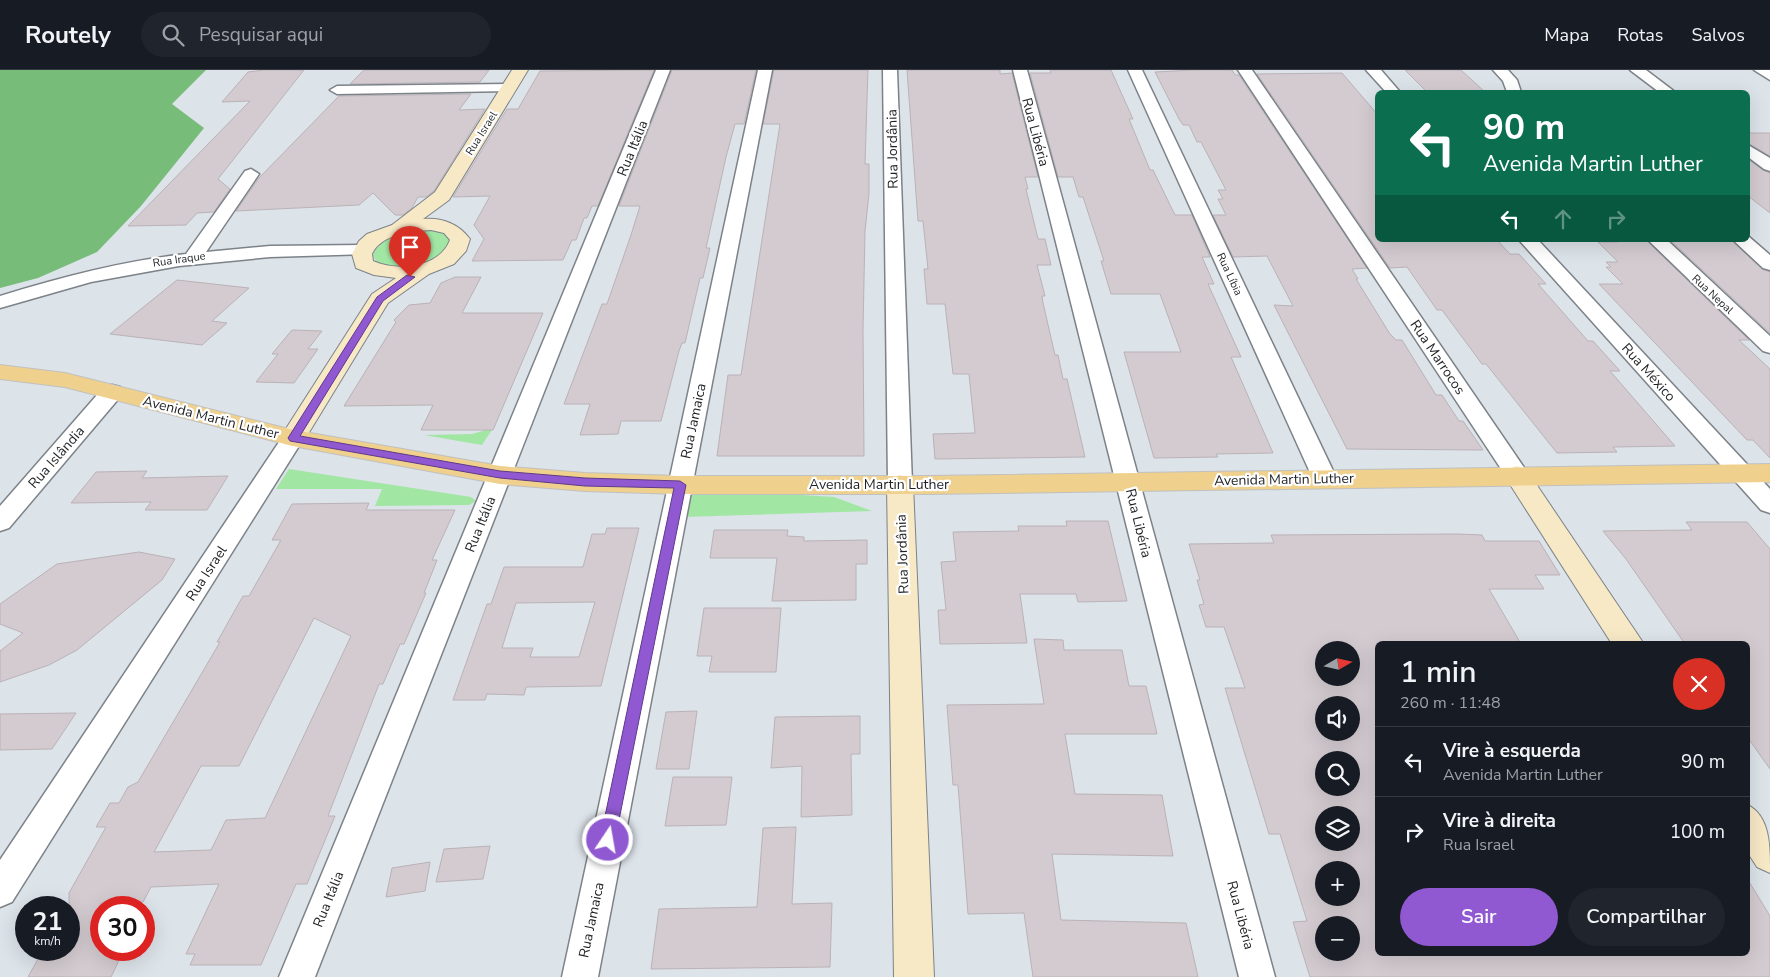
<!DOCTYPE html>
<html lang="pt">
<meta charset="utf-8">
<style>
:root{--surface:#171b24;--page:#20242c;--text:#f1f3f6;--muted:#9ea1a6;--line:#363941;--accent:#9159d1}
body{margin:0;font-family:"Nunito Sans",sans-serif;background:var(--page);color:var(--text);height:100vh;display:flex;flex-direction:column;font-size:19px;white-space:nowrap}
*{box-sizing:border-box;margin:0}
p{font-size:16px;color:var(--muted)}
.icon{flex:none;width:28px;height:28px;fill:none;stroke:currentColor;stroke-width:2;stroke-linecap:round;stroke-linejoin:round}
.map{position:relative;flex:1;overflow:hidden}
.drawer{position:absolute;left:1375px;top:571px;width:375px;height:315px;display:flex;flex-direction:column;background:var(--surface);border-radius:8px;box-shadow:0 5px 20px #0002}
.drawer>*{flex:none}
.hud{position:absolute;left:1375px;top:20px;width:375px;height:152px;border-radius:8px;box-shadow:0 5px 20px #0002;background:#0b6e4f;color:#fff;overflow:hidden}
.needle{width:32px;rotate:81deg}
.controls{position:absolute;left:1315px;top:571px;display:grid;gap:10px}
.controls a{display:grid;place-items:center;width:45px;height:45px;border-radius:50%;background:var(--surface);box-shadow:0 5px 20px #0002;font-size:25px}
.speed{position:absolute;left:15px;top:826px;display:flex;gap:10px;font-size:25px;font-weight:700;text-align:center}
.speed>*{display:grid;place-content:center;width:65px;height:65px;border-radius:50%;background:var(--surface);box-shadow:0 5px 20px #0002;line-height:1}
.speed small{font-size:12px;font-weight:400}
.speed .limit{border:8px solid #d22;background:#fff;color:#111}
.pin{position:absolute;display:grid;place-items:center;width:42px;height:42px;color:#fff;margin:-51px -21px;border-radius:50% 50% 50% 0;rotate:-45deg;box-shadow:0 0 5px #0007}
.pin .icon{rotate:45deg}
.me{position:absolute;width:55px;margin:-28px;rotate:12deg;stroke-linejoin:round;filter:drop-shadow(0 0 4px #0008)}
.turn{display:flex;align-items:center;gap:18px;height:105px;padding:0 25px;font-size:22px}
.turn .icon{width:65px;height:65px;stroke-width:2.5}
.turn b{display:block;font-size:35px;line-height:42px}
.lanes{display:flex;align-items:center;height:48px;padding:0 25px;background:#0003;justify-content:center;gap:25px;direction:ltr}
.lanes .off{opacity:.35}
.round{display:grid;place-items:center;flex:none;width:52px;height:52px;border-radius:26px;background:var(--page)}
.summary{display:flex;align-items:center;justify-content:space-between;height:85px;padding:0 25px}
h1{font-size:30px;font-weight:600;line-height:38px}
.cta{display:flex;gap:10px;margin-top:auto;padding:10px 25px}
.cta a{flex:1;height:58px;border-radius:30px;background:var(--accent);color:#fff;font-size:20px;font-weight:600;line-height:58px;text-align:center}
.cta a+a{background:var(--page);color:var(--text)}
ul{padding:0;list-style:none}
li{display:flex;align-items:center;gap:15px;height:70px;padding:0 25px;border-top:1px solid var(--line)}
li div{flex:1}
li b{display:block;font-size:19px}
li em{font-style:normal}
header{display:flex;align-items:center;gap:30px;box-sizing:border-box;height:70px;padding:0 25px;background:var(--surface);border-bottom:1px solid var(--line)}
header strong{font-size:24px}
nav{display:flex;gap:28px;margin-inline-start:auto;font-size:18px}
.search{width:350px;height:45px;background:var(--page);display:flex;align-items:center;gap:12px;box-sizing:border-box;padding:0 18px;border-radius:28px;color:var(--muted);font-size:19px}
.map>svg:first-child{display:block}
.green{fill:#a2e6a4}
.forest{fill:#77bc79}
.building{fill:#d3cbd0;stroke:#bab2b7;fill-rule:evenodd}
.lines{fill:none;stroke-linecap:round;stroke-linejoin:round}
.street-casing{stroke:#7c8288;stroke-width:3}
.secondary-casing{stroke:#7c8288;stroke-width:2}
.primary-casing{stroke:#c0c1c1;stroke-width:2}
.street{fill:#fff;fill-rule:evenodd}
.secondary{fill:#f7e8c6;fill-rule:evenodd}
.primary{fill:#efd08c;fill-rule:evenodd}
.route{fill:#9159d1;stroke:#5e3a88}
.labels{text-anchor:middle;stroke-width:4.5;stroke-linejoin:round;paint-order:stroke}
.far-street-label{font-size:11px;fill:#1e2023;stroke:#fff}
.street-label{font-size:14px;fill:#1e2023;stroke:#fff}
</style>
<header>
<strong>Routely</strong>
<div class="search"><svg class="icon" aria-label="search" viewBox="0 0 24 24"><circle cx="10" cy="10" r="6"/><path d="M15 15l6 6"/></svg>Pesquisar aqui</div>
<nav><a>Mapa</a><a>Rotas</a><a>Salvos</a></nav>
</header>
<div class="map">
<svg width="1770" height="907" viewBox="0 0 1770 907">
<rect width="100%" height="100%" fill="#dce3e9"/>
<g class="green">
<path d="M429,160L442,162L452,172L440,189L406,199L378,194L373,186L374,182C386,164 409,161 429,160Z"/>
<polygon points="493,358 482,375 424,365 472,364"/>
<polygon points="289,399 471,427 476,431 469,435 375,436 382,419 276,419"/>
<polygon points="690,418 834,427 872,441 684,447"/>
</g>
<polygon class="forest" points="0,0 206,0 172,34 204,58 141,136 97,182 38,208 0,218"/>
<g class="building">
<polygon points="264,0 304,0 218,109 230,119 214,142 197,143 186,155 128,156 250,31 222,32 248,2"/>
<polygon points="364,0 489,0 480,12 350,14"/>
<polygon points="654,0 598,136 592,136 587,148 584,148 576,170 572,170 563,190 472,191 484,169 474,155 490,126 453,127 507,39 518,39 540,1"/>
<polygon points="672,0 756,0 744,54 735,54 726,87 706,178 710,178 703,208 700,208 685,273 682,273 679,281 661,351 621,351 618,364 580,365 590,334 564,334 602,234 607,234 631,165 640,136 619,136"/>
<polygon points="774,0 868,0 865,94 869,94 869,123 865,161 863,259 864,386 717,386 728,305 741,305 780,54 763,54"/>
<polygon points="907,0 1000,0 1000,4 1012,3 1038,107 1025,107 1028,119 1026,119 1038,169 1045,169 1051,195 1037,195 1045,226 1042,226 1043,233 1055,285 1058,285 1063,309 1067,309 1085,387 935,389 933,364 975,363 969,304 953,304 945,234 927,234 924,199 928,199 923,151 918,151"/>
<polygon points="1050,0 1111,0 1133,49 1129,49 1150,100 1153,100 1175,145 1192,145 1210,187 1202,187 1214,214 1208,214 1241,287 1231,287 1273,383 1216,384 1218,387 1154,388 1124,282 1181,282 1160,224 1111,224 1101,191 1104,191 1083,127 1079,127 1073,107 1058,107 1030,3 1051,3"/>
<polygon points="1194,0 1232,0 1235,5 1239,5 1367,198 1352,199 1358,209 1356,209 1390,264 1396,270 1402,270 1436,325 1442,325 1459,351 1463,351 1483,380 1347,379 1274,235 1293,236 1267,186 1233,187 1213,145 1226,145 1218,129 1223,129 1218,120 1226,120 1201,72 1197,72 1189,55 1183,55 1179,49 1155,2"/>
<polygon points="1405,0 1461,0 1485,22 1427,22"/>
<polygon points="1342,3 1378,45 1378,170 1497,170 1510,184 1519,184 1546,214 1538,214 1588,271 1593,271 1620,301 1610,301 1675,376 1613,377 1617,382 1557,383 1486,294 1482,294 1442,240 1437,240 1407,197 1390,198 1257,4"/>
<polygon points="471,24 459,40 485,39 434,121 426,127 418,127 412,138 403,145 395,145 373,123 359,135 236,141 259,108 339,26"/>
<polygon points="1748,63 1770,63 1770,86 1748,73"/>
<polygon points="1748,89 1763,100 1770,103 1770,143 1748,126"/>
<polygon points="1616,170 1646,170 1749,270 1739,270 1770,299 1770,388 1753,370 1747,370 1599,214 1623,214 1606,197 1611,197 1606,192 1618,192 1598,172 1618,172"/>
<polygon points="1670,170 1731,170 1762,199 1770,202 1770,263"/>
<polygon points="455,207 481,207 462,243 543,243 493,360 421,360 433,335 344,336 396,252 394,250 409,235 430,233 441,213"/>
<polygon points="177,210 249,218 212,251 227,253 202,275 110,264"/>
<polygon points="292,260 322,261 308,279 318,279 294,313 256,312 278,284 272,284"/>
<polygon points="147,401 142,408 228,406 207,440 145,440 151,432 71,433 96,402"/>
<path d="M369,433L366,440H455L432,490H437L424,523H426L404,574H400L383,614H379L328,746H335L307,814H296L261,895H190L195,884H186L219,814L151,817L143,832L101,833V880H124L111,907H28L43,880H69V823L106,757H96L110,733H119L128,717L138,712L220,572H217L243,526H249L281,470H272L292,434ZM314,548L351,566L265,748L226,750L211,780L154,782L201,696H239Z"/>
<polygon points="1066,451 1108,451 1127,531 1078,532 1076,524 1020,524 1027,573 940,574 938,540 946,540 941,492 956,491 953,462 1019,461 1018,456 1067,456"/>
<polygon points="1686,452 1747,452 1770,479 1770,699 1748,668 1748,574 1685,574 1626,489 1603,461 1692,460"/>
<path d="M607,458H639L601,616L526,617L524,625L487,624L485,630H453L487,534H491L504,497H583L592,464H605ZM595,532L579,587H530L533,578H502L516,533Z"/>
<polygon points="714,460 788,460 787,466 804,467 804,471 867,470 867,494 856,494 856,530 772,531 777,488 710,488"/>
<path d="M1458,464L1482,465L1485,471H1539L1560,505H1535L1544,519H1489L1521,574H1378V884H1748V810L1770,846V907H1310L1293,852L1307,851L1280,764H1269L1225,618H1245L1224,557H1206L1199,535L1204,534L1197,510H1200L1189,474L1274,473L1271,465ZM1324,580H1351V608H1324ZM1324,635H1351V662H1324ZM1324,690H1351V718H1324ZM1324,745H1351V772H1324ZM1324,800H1351V828H1324ZM1324,855H1351V882H1324Z"/>
<polygon points="139,482 175,489 162,510 77,580 49,595 0,612 0,581 23,563 0,554 0,534 57,494"/>
<polygon points="704,538 781,538 776,602 709,602 712,586 697,586"/>
<polygon points="1034,569 1063,570 1064,580 1122,580 1129,616 1146,616 1157,664 1065,664 1075,724 1162,725 1173,786 1052,784 1061,850 1186,853 1198,907 1033,907 1024,843 968,844 958,715 953,715 947,635 1044,634"/>
<polygon points="697,641 689,699 656,699 666,642"/>
<polygon points="76,643 52,679 0,680 0,644"/>
<polygon points="860,646 860,684 851,684 852,745 801,747 802,696 771,698 775,647"/>
<polygon points="673,707 732,707 726,755 665,756"/>
<polygon points="796,757 792,834 832,833 830,897 651,899 659,839 757,837 763,758"/>
<polygon points="490,776 483,809 436,812 444,779"/>
<polygon points="430,792 425,821 386,827 392,798"/>
</g>
<g class="lines">
<g class="street-casing">
<g id="street">
<polygon points="656,0 670,0 315,907 279,907"/>
<polygon points="758,0 772,0 598,907 562,907"/>
<polygon points="883,0 897,0 912,414 908,420 900,422 892,420 888,414"/>
<polygon points="1013,0 1027,0 1275,907 1239,907"/>
<polygon points="1128,0 1142,0 1337,409 1333,415 1325,417 1317,415 1313,409"/>
<polygon points="1238,0 1252,0 1525,399 1529,405 1525,411 1517,413 1509,411"/>
<polygon points="1366,0 1381,0 1400,22 1386,22"/>
<polygon points="1493,0 1508,0 1517,10 1521,22 1507,22 1503,11"/>
<polygon points="1630,0 1646,0 1675,22 1659,22"/>
<polygon points="1754,0 1770,0 1770,10"/>
<polygon points="509,14 514,15 516,18 514,21 337,24 330,20 337,16"/>
<polygon points="1748,75 1770,88 1770,101 1764,99 1748,87"/>
<path d="M251,99L259,104L206,182L270,176L363,175L369,176L372,180L369,184L270,187L179,196L91,212L0,238V226C61,207 123,191 186,184L245,101Z"/>
<polygon points="1748,166 1770,185 1770,200 1763,198 1733,170 1748,170"/>
<polygon points="1519,170 1538,170 1770,419 1770,443 1761,440"/>
<polygon points="1648,170 1667,170 1770,266 1770,283 1763,281"/>
<polygon points="112,315 120,317 123,322 120,327 9,458 0,461 0,436 104,317"/>
<polygon points="293,360 301,363 304,368 12,832 0,837 0,790 285,363"/>
</g>
</g>
<g class="secondary-casing">
<g id="secondary">
<path d="M512,0H528L449,130L423,149C442,147 459,154 470,169L466,181L454,194L429,204L388,233L302,374L293,376L284,374L280,368L372,224L396,208L374,205L356,198L352,184L359,171L367,164L392,155L435,122ZM431,160L444,163L450,170C439,198 398,202 373,191L372,184C381,164 412,161 431,160Z"/>
<polygon points="1517,396 1526,399 1644,574 1612,574 1504,405 1508,399"/>
<polygon points="900,405 909,408 913,414 934,907 894,907 887,414 891,408"/>
<path d="M1748,735C1770,747 1770,775 1770,803L1757,797L1748,783Z"/>
</g>
</g>
<g class="primary-casing">
<polygon id="primary" points="0,295 65,303 293,360 500,396 585,403 680,406 928,406 1770,394 1770,412 928,424 680,424 585,421 500,414 293,376 65,317 0,309"/>
</g>
<use href="#street" class="street"/>
<use href="#secondary" class="secondary"/>
<use href="#primary" class="primary"/>
</g>
<polygon class="route" points="407,205 415,207 383,231 300,366 500,401 585,408 680,411 686,415 615,770 613,775 608,777 602,775 600,770 674,418 585,416 500,408 290,371 288,368 377,227"/>
<g class="labels">
<g class="far-street-label">
<text transform="translate(481 63) rotate(-58)" y="4">Rua Israel</text>
<text transform="translate(179 189) rotate(-8)" y="4">Rua Iraque</text>
<text transform="translate(1230 204) rotate(65)" y="4">Rua Líbia</text>
<text transform="translate(1713 224) rotate(43)" y="4">Rua Nepal</text>
</g>
<g class="street-label">
<text transform="translate(1036 62) rotate(75)" y="5">Rua Libéria</text>
<text transform="translate(632 78) rotate(-68)" y="5">Rua Itália</text>
<text transform="translate(892 79) rotate(-91)" y="5">Rua Jordânia</text>
<text transform="translate(1438 287) rotate(56)" y="5">Rua Marrocos</text>
<text transform="translate(1649 302) rotate(48)" y="5">Rua México</text>
<text transform="translate(211 347) rotate(14)" y="5">Avenida Martin Luther</text>
<text transform="translate(693 351) rotate(-78)" y="5">Rua Jamaica</text>
<text transform="translate(56 387) rotate(-49)" y="5">Rua Islândia</text>
<text transform="translate(1284 409) rotate(-1)" y="5">Avenida Martin Luther</text>
<text x="879" y="419">Avenida Martin Luther</text>
<text transform="translate(1139 453) rotate(76)" y="5">Rua Libéria</text>
<text transform="translate(480 454) rotate(-68)" y="5">Rua Itália</text>
<text transform="translate(902 484) rotate(-92)" y="5">Rua Jordânia</text>
<text transform="translate(206 503) rotate(-57)" y="5">Rua Israel</text>
<text transform="translate(328 829) rotate(-68)" y="5">Rua Itália</text>
<text transform="translate(1241 845) rotate(75)" y="5">Rua Libéria</text>
<text transform="translate(591 850) rotate(-78)" y="5">Rua Jamaica</text>
</g>
</g>
</svg>
<div class="controls">
<a><svg class="needle" viewBox="-14 -14 28 28"><path d="M0-13l5 13h-10z" fill="#e53935"/><path d="M0 13l5-13h-10z" fill="#9ea1a6"/></svg></a>
<a><svg class="icon" aria-label="sound" viewBox="0 0 24 24"><path d="M4 9h4l5-4v14l-5-4H4zM17 9q2 3 0 6"/></svg></a>
<a><svg class="icon" aria-label="search" viewBox="0 0 24 24"><circle cx="10" cy="10" r="6"/><path d="M15 15l6 6"/></svg></a>
<a><svg class="icon" aria-label="layers" viewBox="0 0 24 24"><path d="M12 4l9 5-9 5-9-5zM3 14l9 5 9-5"/></svg></a>
<a>+</a>
<a>−</a>
</div>
<div class="speed"><div>21<small>km/h</small></div><div class="limit">30</div></div>
<div class="pin" style="left:410px;top:207px;background:#d93025"><svg class="icon" aria-label="arrive" viewBox="0 0 24 24"><path d="M6 21V4h12l-3 4 3 4H6"/></svg></div>
<svg class="me" style="left:608px;top:770px" viewBox="-20 -20 40 40"><circle r="17" fill="#9159d1" stroke="#fff" stroke-width="3"/><path d="M0-11L8 9 0 5-8 9z" fill="#fff"/></svg>
<div class="hud">
<div class="turn"><svg class="icon" aria-label="left" viewBox="0 0 24 24"><path d="M17 20v-9H6M10 6l-5 5 5 5"/></svg><div><b>90 m</b>Avenida Martin Luther</div></div>
<div class="lanes"><svg class="icon" aria-label="left" viewBox="0 0 24 24"><path d="M17 20v-9H6M10 6l-5 5 5 5"/></svg><svg class="icon off" aria-label="ahead" viewBox="0 0 24 24"><path d="M12 20V5M6 11l6-6 6 6"/></svg><svg class="icon off" aria-label="right" viewBox="0 0 24 24"><path d="M7 20v-9h11M14 6l5 5-5 5"/></svg></div>
</div>
<section class="drawer">
<div class="summary"><div><h1>1 min</h1><p>260 m · 11:48</p></div><a class="round" style="background:#d93025;color:#fff"><svg class="icon" aria-label="close" viewBox="0 0 24 24"><path d="M6 6l12 12M18 6L6 18"/></svg></a></div>
<ul>
<li><svg class="icon" aria-label="left" viewBox="0 0 24 24"><path d="M17 20v-9H6M10 6l-5 5 5 5"/></svg><div><b>Vire à esquerda</b><p>Avenida Martin Luther</p></div><em>90 m</em></li>
<li><svg class="icon" aria-label="right" viewBox="0 0 24 24"><path d="M7 20v-9h11M14 6l5 5-5 5"/></svg><div><b>Vire à direita</b><p>Rua Israel</p></div><em>100 m</em></li>
</ul>
<div class="cta"><a>Sair</a><a>Compartilhar</a></div>
</section>
</div>
